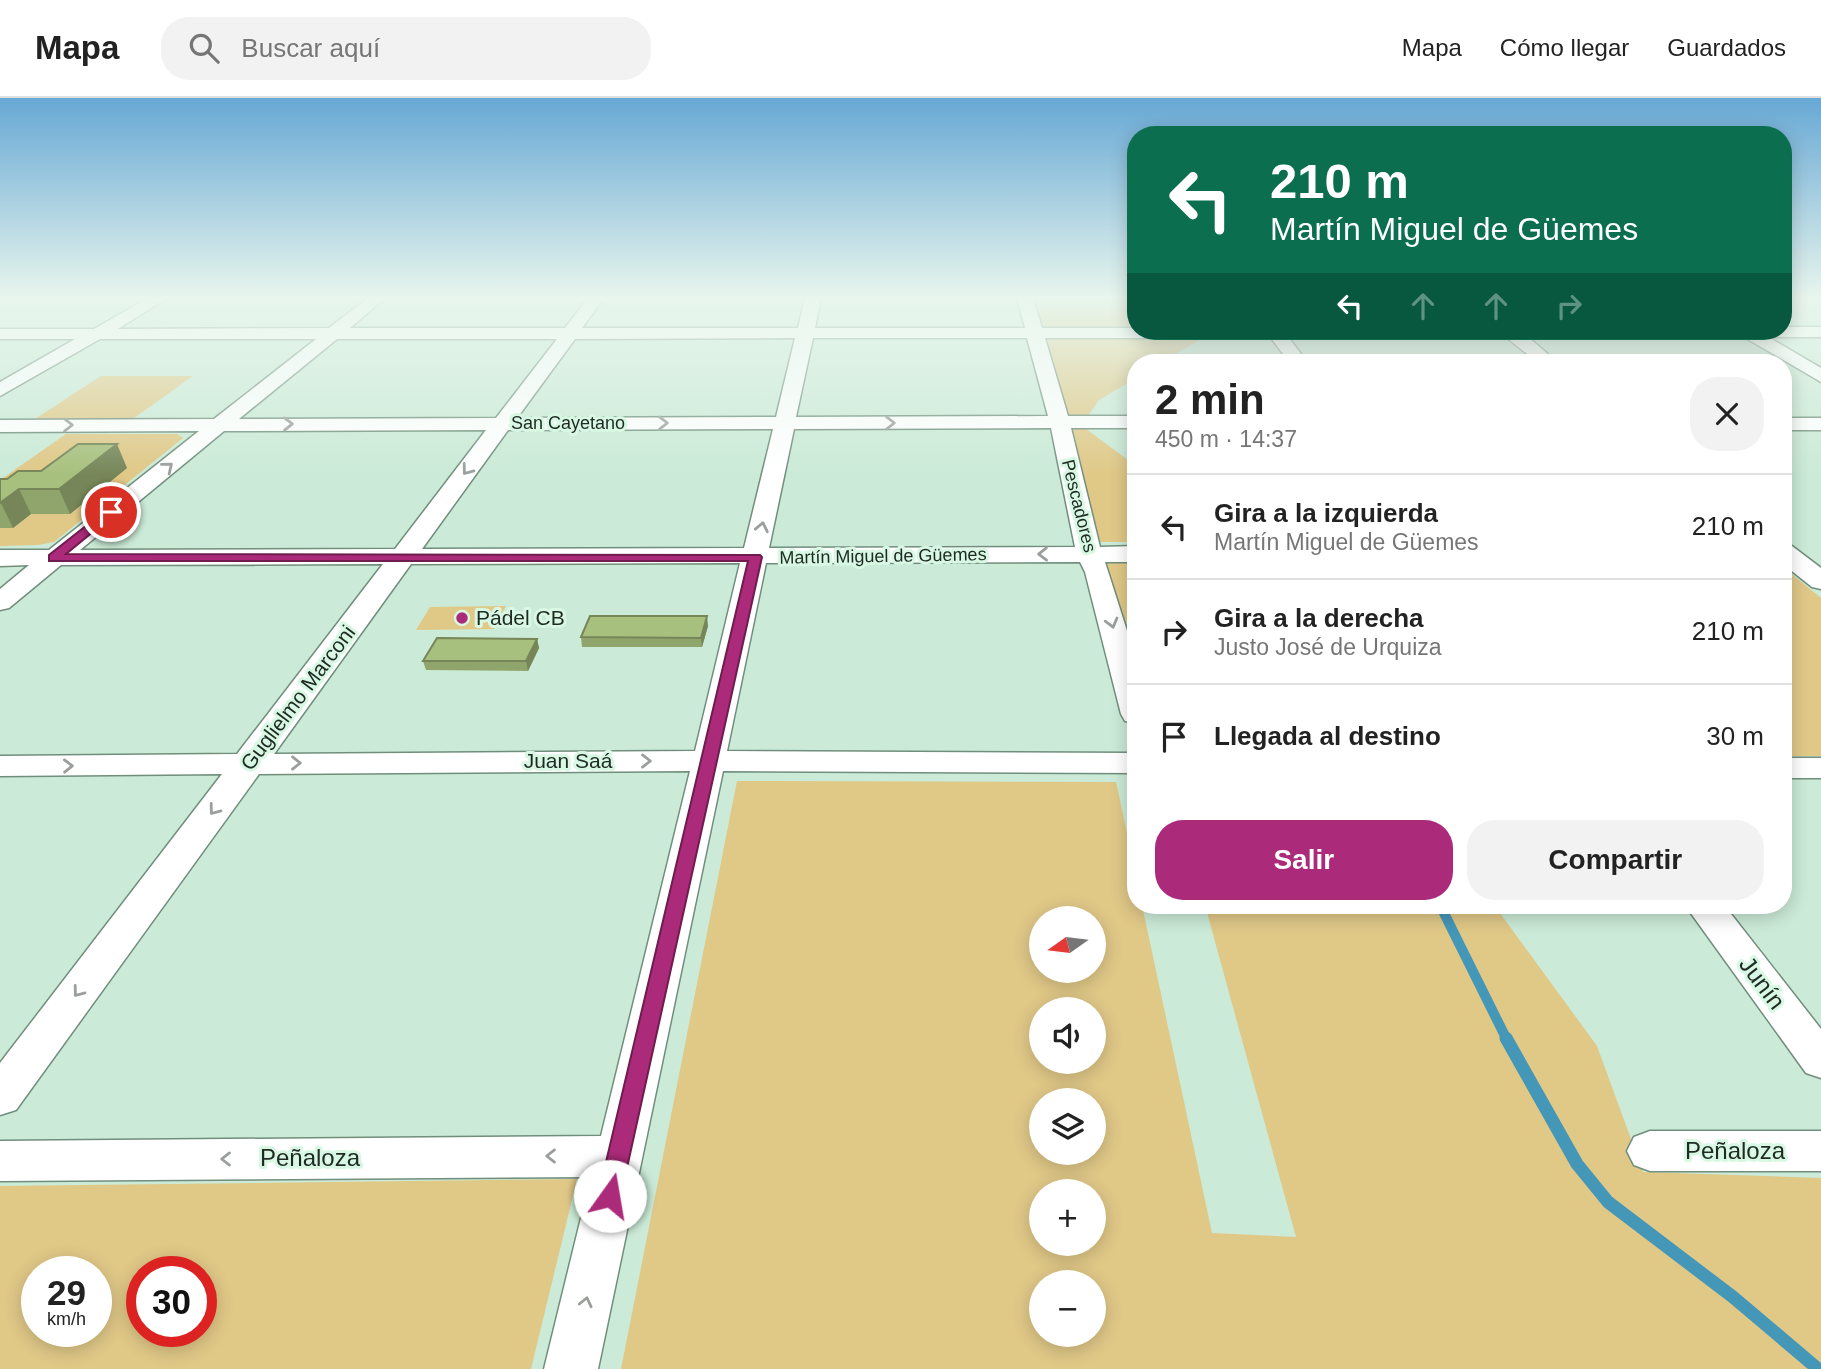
<!DOCTYPE html>
<html lang="es">
<meta charset="utf-8">
<style>
:root{--surface:#fff;--page:#f2f2f2;--text:#222;--muted:#767676;--line:#e0e0e0;--accent:#ab2b7a}
body{margin:0;font-family:Arial,sans-serif;background:var(--page);color:var(--text);height:100vh;display:flex;flex-direction:column;font-size:26px;white-space:nowrap}
*{box-sizing:border-box;margin:0}
p{font-size:23px;color:var(--muted)}
.icon{flex:none;width:38px;height:38px;fill:none;stroke:currentColor;stroke-width:2;stroke-linecap:round;stroke-linejoin:round}
.map{position:relative;flex:1;overflow:hidden}
.sheet{position:absolute;left:1127px;top:256px;width:665px;height:560px;display:flex;flex-direction:column;background:var(--surface);border-radius:28px;box-shadow:0 4px 18px #0003}
.sheet>*{flex:none}
.hud{position:absolute;left:1127px;top:28px;width:665px;height:214px;border-radius:28px;box-shadow:0 4px 18px #0003;background:#0b6e4f;color:#fff;overflow:hidden}
.needle{width:46px;rotate:256deg}
.buttons{position:absolute;left:1029px;top:808px;display:grid;gap:14px}
.buttons a{display:grid;place-items:center;width:77px;height:77px;border-radius:50%;background:var(--surface);box-shadow:0 4px 18px #0003;font-size:35px}
.speed{position:absolute;left:21px;top:1158px;display:flex;gap:14px;font-size:35px;font-weight:700;text-align:center}
.speed>*{display:grid;place-content:center;width:91px;height:91px;border-radius:50%;background:var(--surface);box-shadow:0 4px 18px #0003;line-height:1}
.speed small{font-size:18px;font-weight:400}
.speed .limit{border:10px solid #d22;background:#fff;color:#111}
.pin{position:absolute;display:grid;place-items:center;width:60px;height:60px;color:#fff;margin:-30px;border:4px solid #fff;border-radius:50%;box-shadow:0 2px 7px #0007}
.me{position:absolute;width:77px;margin:-38px;rotate:13deg;stroke-linejoin:round;filter:drop-shadow(0 0 5px #0008)}
.turn{display:flex;align-items:center;gap:24px;height:147px;padding:0 28px;font-size:32px}
.turn .icon{width:91px;height:91px;stroke-width:2.5}
.turn b{display:block;font-size:49px;line-height:60px}
.lanes{display:flex;align-items:center;height:66px;padding:0 28px;background:#0003;justify-content:center;gap:35px;direction:ltr}
.lanes .off{opacity:.35}
.round{display:grid;place-items:center;flex:none;width:74px;height:74px;border-radius:28px;background:var(--page)}
.headline{display:flex;align-items:center;justify-content:space-between;height:119px;padding:0 28px}
h1{font-size:42px;font-weight:800;line-height:52px}
.button{display:flex;gap:14px;margin-top:auto;padding:14px 28px}
.button a{flex:1;height:80px;border-radius:28px;background:var(--accent);color:#fff;font-size:28px;font-weight:800;line-height:80px;text-align:center}
.button a+a{background:var(--page);color:var(--text)}
ul{padding:0;list-style:none}
li{display:flex;align-items:center;gap:21px;height:105px;padding:0 28px;border-top:2px solid var(--line)}
li div{flex:1}
li b{display:block;font-size:26px}
li em{font-style:normal}
header{display:flex;align-items:center;gap:42px;box-sizing:border-box;height:98px;padding:0 35px;background:var(--surface);border-bottom:2px solid var(--line)}
header strong{font-size:33px}
nav{display:flex;gap:38px;margin-inline-start:auto;font-size:24px}
.search{width:490px;height:63px;background:var(--page);display:flex;align-items:center;gap:18px;box-sizing:border-box;padding:0 24px;border-radius:28px;color:var(--muted);font-size:26px}
.map>svg:first-child{display:block}
.green{fill:#e0c887;fill-rule:evenodd}
.lines{fill:none;stroke-linecap:round;stroke-linejoin:round}
.stream-far1{stroke:#4597b8;stroke-width:10}
.stream{stroke:#4597b8;stroke-width:13}
.minor-casing{stroke:#718e7d;stroke-width:3}
.minor{fill:#fff;fill-rule:evenodd}
.wall{fill:#90a56c}
.shaded-wall{fill:#768658}
.building{fill:#a8c07e;stroke:#768658;stroke-width:2}
.oneway{stroke:#9a9f9c}
.route{fill:#ab2b7a;stroke:#6f1c4f;stroke-width:2}
.poi-dot{fill:#ab2b7a;stroke:#d8f8e4;stroke-width:2.5}
.labels{text-anchor:middle;stroke-width:6;stroke-linejoin:round;paint-order:stroke}
.far-street-label{font-size:18px;fill:#1e2a23;stroke:#d8f8e4}
.poi-label{font-size:21px;fill:#1e2a23;stroke:#d8f8e4;text-anchor:start}
.street-label{font-size:21px;fill:#1e2a23;stroke:#d8f8e4}
.near-street-label{font-size:24px;fill:#1e2a23;stroke:#d8f8e4}
</style>
<header>
<strong>Mapa</strong>
<div class="search"><svg class="icon" aria-label="search" viewBox="0 0 24 24"><circle cx="10" cy="10" r="6"/><path d="M15 15l6 6"/></svg>Buscar aquí</div>
<nav><a>Mapa</a><a>Cómo llegar</a><a>Guardados</a></nav>
</header>
<div class="map">
<svg width="1821" height="1271" viewBox="0 0 1821 1271">
<rect width="100%" height="100%" fill="#cbead7"/>
<g class="green">
<polygon points="1035,200 1136,200 1136,231 1044,231"/>
<polygon points="1042,238 1206,238 1162,264 1136,264 1136,280 1099,302 1087,319 1067,318"/>
<polygon points="101,278 193,278 134,320 35,321"/>
<polygon points="1070,331 1086,331 1136,368 1136,444 1100,444"/>
<polygon points="66,336 177,336 183,340 54,444 38,447 0,448 0,430 13,430 31,416 70,416 52,398 0,382"/>
<polygon points="1136,461 1136,577 1104,462"/>
<polygon points="1783,469 1821,500 1821,658 1783,658"/>
<polygon points="506,508 494,531 416,532 430,509"/>
<path d="M737,683L1116,684L1136,776V807H1142L1212,1135L1296,1139L1205,807H1494L1597,948L1643,1074L1821,1080V1271H621ZM1041,821H1094V873H1041ZM1041,912H1094V964H1041ZM1041,1003H1094V1055H1041ZM1041,1094H1094V1146H1041ZM1041,1185H1094V1237H1041Z"/>
<path d="M577,1081L531,1271H0V1088ZM37,1174H96V1234H37ZM201,1174V1234H142V1174Z"/>
</g>
<g class="lines">
<polyline class="stream-far1" points="1440,807 1507,942"/>
<polyline class="stream" points="1506,940 1577,1066 1608,1104 1733,1199 1818,1271"/>
<g class="minor-casing">
<g id="minor">
<path d="M148,200H167L118,231L329,230L368,200H385L350,230H565L588,200H604L582,230H798L805,200H821L815,230H1025L1017,200H1033L1042,230H1136V233H1783V229H1821V239H1768L1821,270V284L1744,239H1528L1557,264H1537L1506,239L1289,240L1307,264H1289L1271,240H1045L1068,318H1136V330H1071L1100,449L1136,448V464H1105L1136,561V625L1125,623L1121,616L1085,474L1080,464L766,465L727,653L1136,655V675L723,673L598,1271H544L591,1079L0,1083V1043L601,1038L690,673L259,676L16,1012L0,1017V965L222,676L0,678V658L237,656L383,466L61,467L9,510L0,512V491L29,467L0,468V452H49L199,333L0,334V322L214,321L316,241H100L0,298V284L75,241H0V231H94ZM795,240L776,319L517,320L575,241ZM813,240H1027L1048,318L796,319ZM337,241H557L496,320L239,321ZM1051,330L1075,449L769,450L794,331ZM773,331L744,450L422,451L508,332ZM486,332L395,451L80,452L224,333ZM740,465L695,653L274,656L411,466Z"/>
<rect x="1783" y="320" width="38" height="12"/>
<polygon points="1783,446 1792,448 1821,470 1821,491 1812,489 1783,466"/>
<rect x="1783" y="660" width="38" height="20"/>
<polygon points="1685,807 1724,807 1821,931 1821,980 1806,975"/>
<polygon points="1650,1033 1821,1033 1821,1073 1650,1073 1634,1067 1627,1053 1634,1039"/>
</g>
</g>
<use href="#minor" class="minor"/>
</g>
<g class="wall">
<polygon points="0,200 36,200 33,201 0,201"/>
<polygon points="127,370 70,416 31,416 13,430 0,430 0,381 7,381 41,373"/>
<polygon points="708,528 702,549 582,549 581,539"/>
<polygon points="537,541 539,550 528,573 426,572 423,563"/>
</g>
<g class="shaded-wall">
<polygon points="117,346 127,370 70,416 59,391"/>
<polygon points="19,391 31,416 13,430 1,405"/>
<polygon points="707,518 708,528 702,549 701,540"/>
<polygon points="537,541 539,550 528,573 526,563"/>
</g>
<g class="building">
<polygon points="78,346 117,346 59,391 19,391 0,405 0,381 7,381 18,373 41,373"/>
<polygon points="590,518 707,518 701,540 581,539"/>
<polygon points="437,540 537,541 526,563 423,563"/>
</g>
<defs><path id="oneway-chevron" d="M-2-3.5L2.5 0L-2 3.5" fill="none" stroke-width="1.6" stroke-linecap="round" stroke-linejoin="round" transform="scale(1.75)"/></defs>
<g class="oneway">
<use href="#oneway-chevron" transform="translate(663 325)"/>
<use href="#oneway-chevron" transform="translate(890 325)"/>
<use href="#oneway-chevron" transform="translate(288 326) rotate(-1)"/>
<use href="#oneway-chevron" transform="translate(68 327)"/>
<use href="#oneway-chevron" transform="translate(168 369) rotate(-39)"/>
<use href="#oneway-chevron" transform="translate(467 372) rotate(127)"/>
<use href="#oneway-chevron" transform="translate(762 429) rotate(-78)"/>
<use href="#oneway-chevron" transform="translate(1043 456) rotate(179)"/>
<use href="#oneway-chevron" transform="translate(1112 525) rotate(75)"/>
<use href="#oneway-chevron" transform="translate(646 663)"/>
<use href="#oneway-chevron" transform="translate(296 665)"/>
<use href="#oneway-chevron" transform="translate(68 668) rotate(-1)"/>
<use href="#oneway-chevron" transform="translate(214 712) rotate(127)"/>
<use href="#oneway-chevron" transform="translate(78 894) rotate(127)"/>
<use href="#oneway-chevron" transform="translate(551 1058) rotate(180)"/>
<use href="#oneway-chevron" transform="translate(226 1061) rotate(180)"/>
<use href="#oneway-chevron" transform="translate(586 1204) rotate(-77)"/>
</g>
<linearGradient id="sky" x2="0" y2="1"><stop stop-color="#67a8d5"/><stop offset="0.53" stop-color="#e8f6ed"/><stop offset="1" stop-color="#e8f6ed" stop-opacity="0"/></linearGradient>
<rect width="1821" height="377" fill="url(#sky)"/>
<polygon class="route" points="106,412 117,414 66,456 760,457 762,459 619,1106 610,1109 601,1106 598,1098 748,463 49,463 49,457"/>
<circle class="poi-dot" cx="462" cy="520" r="7"/>
<g class="labels">
<g class="far-street-label">
<text x="568" y="331">San Cayetano</text>
<text transform="translate(1079 408) rotate(76)" y="6">Pescadores</text>
<text transform="translate(883 458) rotate(-1)" y="6">Martín Miguel de Güemes</text>
</g>
<g class="poi-label">
<text x="476" y="527">Pádel CB</text>
</g>
<g class="street-label">
<text transform="translate(298 600) rotate(-53)" y="7">Guglielmo Marconi</text>
<text x="568" y="670">Juan Saá</text>
</g>
<g class="near-street-label">
<text transform="translate(1762 885) rotate(53)" y="8">Junín</text>
<text x="1735" y="1061">Peñaloza</text>
<text x="310" y="1068">Peñaloza</text>
</g>
</g>
</svg>
<div class="buttons">
<a><svg class="needle" viewBox="-14 -14 28 28"><path d="M0-13l5 13h-10z" fill="#e53935"/><path d="M0 13l5-13h-10z" fill="#767676"/></svg></a>
<a><svg class="icon" aria-label="sound" viewBox="0 0 24 24"><path d="M4 9h4l5-4v14l-5-4H4zM17 9q2 3 0 6"/></svg></a>
<a><svg class="icon" aria-label="layers" viewBox="0 0 24 24"><path d="M12 4l9 5-9 5-9-5zM3 14l9 5 9-5"/></svg></a>
<a>+</a>
<a>−</a>
</div>
<div class="speed"><div>29<small>km/h</small></div><div class="limit">30</div></div>
<div class="pin" style="left:111px;top:414px;background:#d93025"><svg class="icon" aria-label="arrive" viewBox="0 0 24 24"><path d="M6 21V4h12l-3 4 3 4H6"/></svg></div>
<svg class="me" style="left:610px;top:1098px" viewBox="-20 -20 40 40"><circle r="19" fill="#fff"/><path d="M0-13L10 11 0 6-10 11z" fill="#ab2b7a"/></svg>
<div class="hud">
<div class="turn"><svg class="icon" aria-label="left" viewBox="0 0 24 24"><path d="M17 20v-9H6M10 6l-5 5 5 5"/></svg><div><b>210 m</b>Martín Miguel de Güemes</div></div>
<div class="lanes"><svg class="icon" aria-label="left" viewBox="0 0 24 24"><path d="M17 20v-9H6M10 6l-5 5 5 5"/></svg><svg class="icon off" aria-label="ahead" viewBox="0 0 24 24"><path d="M12 20V5M6 11l6-6 6 6"/></svg><svg class="icon off" aria-label="ahead" viewBox="0 0 24 24"><path d="M12 20V5M6 11l6-6 6 6"/></svg><svg class="icon off" aria-label="right" viewBox="0 0 24 24"><path d="M7 20v-9h11M14 6l5 5-5 5"/></svg></div>
</div>
<section class="sheet">
<div class="headline"><div><h1>2 min</h1><p>450 m · 14:37</p></div><a class="round"><svg class="icon" aria-label="close" viewBox="0 0 24 24"><path d="M6 6l12 12M18 6L6 18"/></svg></a></div>
<ul>
<li><svg class="icon" aria-label="left" viewBox="0 0 24 24"><path d="M17 20v-9H6M10 6l-5 5 5 5"/></svg><div><b>Gira a la izquierda</b><p>Martín Miguel de Güemes</p></div><em>210 m</em></li>
<li><svg class="icon" aria-label="right" viewBox="0 0 24 24"><path d="M7 20v-9h11M14 6l5 5-5 5"/></svg><div><b>Gira a la derecha</b><p>Justo José de Urquiza</p></div><em>210 m</em></li>
<li><svg class="icon" aria-label="arrive" viewBox="0 0 24 24"><path d="M6 21V4h12l-3 4 3 4H6"/></svg><div><b>Llegada al destino</b></div><em>30 m</em></li>
</ul>
<div class="button"><a>Salir</a><a>Compartir</a></div>
</section>
</div>
